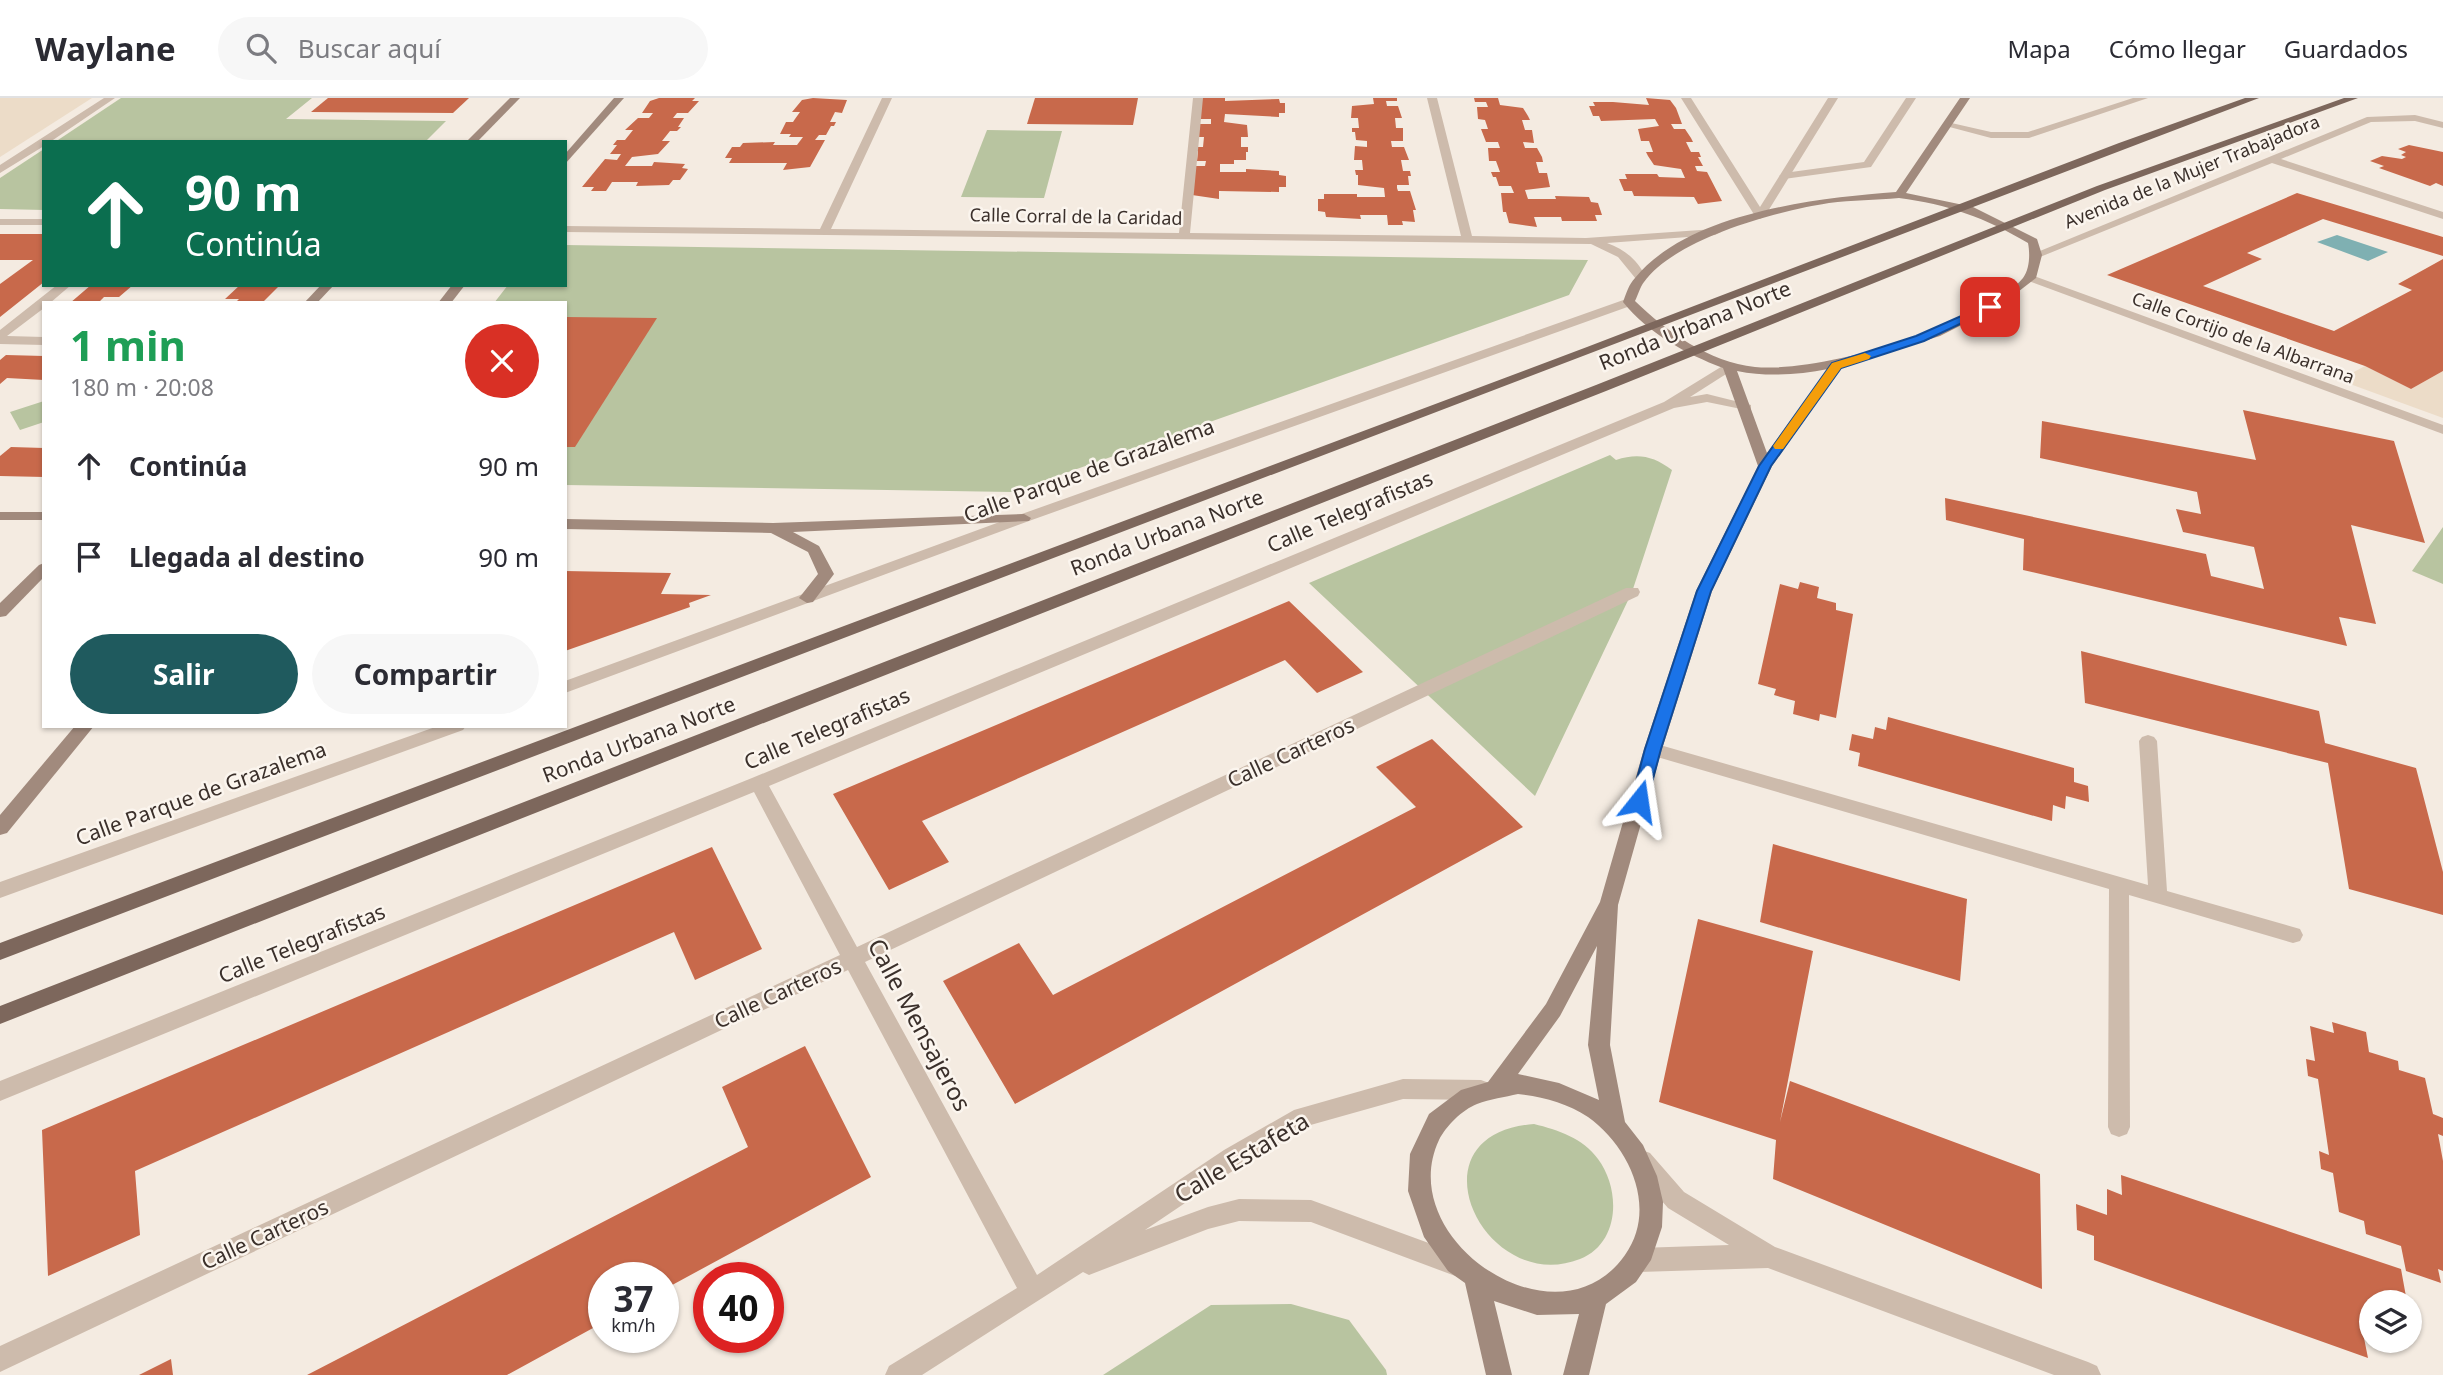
<!DOCTYPE html>
<html lang="es">
<meta charset="utf-8">
<style>
:root{--surface:#fff;--page:#f7f7f7;--text:#2b2b33;--muted:#7c7c81;--line:#e1e1e2;--accent:#1f5a5e}
body{margin:0;font-family:"Noto Sans",sans-serif;background:var(--page);color:var(--text);height:100vh;display:flex;flex-direction:column;font-size:26px;white-space:nowrap}
*{box-sizing:border-box;margin:0}
p{font-size:23px;color:var(--muted)}
.icon{flex:none;width:38px;height:38px;fill:none;stroke:currentColor;stroke-width:2;stroke-linecap:round;stroke-linejoin:round}
.map{position:relative;flex:1;overflow:hidden}
.details{position:absolute;left:42px;top:203px;width:525px;height:427px;display:flex;flex-direction:column;background:var(--surface);border-radius:0px;box-shadow:0 2px 5px #0004}
.details>*{flex:none}
.top-card{position:absolute;left:42px;top:42px;width:525px;height:147px;border-radius:0px;box-shadow:0 2px 5px #0004;background:#0b6e4f;color:#fff;overflow:hidden}
.fabs{position:absolute;left:2359px;top:1192px;display:grid;gap:14px}
.fabs a{display:grid;place-items:center;width:63px;height:63px;border-radius:50%;background:var(--surface);box-shadow:0 2px 5px #0004;font-size:35px}
.speed{position:absolute;left:588px;top:1164px;display:flex;gap:14px;font-size:35px;font-weight:700;text-align:center}
.speed>*{display:grid;place-content:center;width:91px;height:91px;border-radius:50%;background:var(--surface);box-shadow:0 2px 5px #0004;line-height:1}
.speed small{font-size:18px;font-weight:400}
.speed .limit{border:10px solid #d22;background:#fff;color:#111}
.pin{position:absolute;display:grid;place-items:center;width:60px;height:60px;color:#fff;margin:-30px;border-radius:14px;box-shadow:0 4px 10px #0006}
.me{position:absolute;width:77px;margin:-38px;rotate:15deg;stroke-linejoin:round;filter:drop-shadow(0 0 5px #0008)}
.turn{display:flex;align-items:center;gap:24px;height:147px;padding:0 28px;font-size:32px}
.turn .icon{width:91px;height:91px;stroke-width:2.5}
.turn b{display:block;font-size:49px;line-height:60px}
.round{display:grid;place-items:center;flex:none;width:74px;height:74px;border-radius:37px;background:var(--page)}
.summary{display:flex;align-items:center;justify-content:space-between;height:119px;padding:0 28px}
h1{font-size:42px;font-weight:700;line-height:52px;color:#1e9e55}
.cta{display:flex;gap:14px;margin-top:auto;padding:14px 28px}
.cta a{flex:1;height:80px;border-radius:42px;background:var(--accent);color:#fff;font-size:28px;font-weight:700;line-height:80px;text-align:center}
.cta a+a{background:var(--page);color:var(--text)}
ul{padding:0;list-style:none}
li{display:flex;align-items:center;gap:21px;height:91px;padding:0 28px}
li div{flex:1}
li b{display:block;font-size:26px}
li em{font-style:normal}
header{display:flex;align-items:center;gap:42px;box-sizing:border-box;height:98px;padding:0 35px;background:var(--surface);border-bottom:2px solid var(--line)}
header strong{font-size:33px}
nav{display:flex;gap:38px;margin-inline-start:auto;font-size:24px}
.search{width:490px;height:63px;background:var(--page);display:flex;align-items:center;gap:18px;box-sizing:border-box;padding:0 24px;border-radius:38px;color:var(--muted);font-size:26px}
.map>svg:first-child{display:block}
.green{fill:#b8c4a0}
.plaza{fill:#ecdcc8}
.water{fill:#7fb0b2}
.building{fill:#c8694b}
.lines{fill:none;stroke-linecap:round;stroke-linejoin:round}
.lane{fill:#cdbbac;fill-rule:evenodd}
.street{fill:#cdbbac;fill-rule:evenodd}
.secondary{fill:#a18a7d;fill-rule:evenodd}
.primary{fill:#7d675c;fill-rule:evenodd}
.route{fill:#1a73e8;stroke:#114b97;stroke-width:2}
.slow{fill:#f59e0b}
.labels{text-anchor:middle;stroke-width:5;stroke-linejoin:round;paint-order:stroke}
.far-street-label{font-size:18px;fill:#3b302b;stroke:#fbf5ee}
.street-label{font-size:21px;fill:#3b302b;stroke:#fbf5ee}
.near-street-label{font-size:24px;fill:#3b302b;stroke:#fbf5ee}
</style>
<header>
<strong>Waylane</strong>
<div class="search"><svg class="icon" aria-label="search" viewBox="0 0 24 24"><circle cx="10" cy="10" r="6"/><path d="M15 15l6 6"/></svg>Buscar aquí</div>
<nav><a>Mapa</a><a>Cómo llegar</a><a>Guardados</a></nav>
</header>
<div class="map">
<svg width="2443" height="1277" viewBox="0 0 2443 1277">
<rect width="100%" height="100%" fill="#f4ebe1"/>
<g class="green">
<polygon points="121,0 312,0 286,21 446,23 425,44 55,44"/>
<polygon points="987,32 1062,33 1044,100 961,99"/>
<polygon points="44,51 44,112 0,111 0,80"/>
<polygon points="565,147 1588,162 1569,197 1012,394 565,387 565,205 494,205 508,187 565,187"/>
<polygon points="44,303 44,324 20,332 10,314"/>
<path d="M1610,357L1616,362C1638,355 1653,358 1672,372L1632,494L1535,698L1309,485Z"/>
<polygon points="2443,429 2443,486 2412,473"/>
<path d="M1534,1026C1558,1032 1583,1040 1598,1061C1621,1092 1620,1145 1580,1161C1484,1199 1406,1036 1534,1026Z"/>
<polygon points="1291,1206 1349,1222 1386,1272 1387,1277 1103,1277 1211,1207"/>
</g>
<g class="plaza">
<polygon points="0,0 92,0 0,59"/>
<polygon points="2365,268 2411,291 2443,273 2443,320 2339,282"/>
</g>
<polygon class="water" points="2337,137 2388,154 2368,163 2317,144"/>
<g class="building">
<polygon points="328,0 469,0 453,15 311,14"/>
<polygon points="659,0 695,0 692,3 699,3 688,15 677,15 673,20 684,20 678,29 681,29 677,33 670,33 662,43 670,43 658,56 632,59 625,68 652,68 654,64 685,66 682,70 688,71 680,82 673,82 669,87 636,88 638,84 612,84 606,93 591,93 594,89 582,89 605,61 617,62 621,56 610,56 617,47 613,47 617,42 625,42 633,32 625,32 638,20 649,20 653,15 642,15 650,3"/>
<polygon points="813,0 847,2 842,15 835,14 830,24 836,24 834,28 831,28 826,37 819,37 815,42 825,42 810,69 783,72 787,65 729,65 732,60 725,60 732,49 740,49 743,45 775,44 773,47 797,47 803,39 789,39 791,36 780,36 786,24 793,24 795,21 800,14 792,14 802,2"/>
<polygon points="1035,0 1138,0 1133,27 1027,26"/>
<polygon points="1202,0 1225,0 1225,3 1279,1 1280,5 1285,5 1285,15 1279,15 1279,19 1225,16 1224,24 1247,27 1248,39 1241,39 1241,49 1248,49 1248,54 1246,54 1246,62 1234,62 1234,66 1220,66 1220,74 1246,74 1246,71 1279,73 1279,77 1286,78 1286,89 1279,89 1279,94 1219,93 1219,101 1192,97 1195,68 1205,68 1206,63 1197,63 1198,53 1195,53 1196,49 1203,49 1204,39 1197,39 1200,26 1211,26 1211,21 1200,21"/>
<polygon points="1373,0 1397,0 1397,3 1386,3 1387,8 1398,8 1402,20 1395,20 1396,30 1403,30 1403,43 1391,43 1392,49 1404,49 1409,62 1401,62 1403,73 1410,73 1411,78 1408,78 1409,87 1397,87 1397,90 1398,93 1410,93 1416,112 1413,112 1415,124 1402,123 1403,127 1388,127 1387,117 1360,117 1361,121 1326,119 1325,114 1318,113 1318,101 1324,101 1324,96 1357,96 1357,99 1385,99 1384,90 1358,87 1358,77 1356,77 1355,72 1363,72 1362,62 1354,62 1355,48 1367,49 1367,43 1356,42 1355,34 1352,34 1352,30 1359,30 1358,20 1351,20 1352,8 1374,6"/>
<polygon points="1474,0 1498,0 1500,7 1523,10 1528,18 1530,22 1522,22 1525,32 1532,32 1534,45 1523,44 1525,50 1537,50 1542,59 1543,64 1536,64 1539,75 1547,75 1550,89 1525,92 1528,101 1556,101 1555,98 1589,99 1591,104 1598,105 1602,117 1595,117 1597,123 1562,123 1561,119 1534,119 1537,129 1509,125 1506,114 1503,114 1501,95 1514,95 1511,88 1499,88 1496,79 1493,79 1491,74 1500,74 1496,63 1489,63 1488,50 1500,50 1498,44 1486,44 1481,31 1488,31 1485,22 1478,21 1477,9 1488,9 1486,4 1475,4"/>
<polygon points="1646,0 1670,2 1676,10 1682,26 1671,26 1674,31 1685,31 1691,40 1693,44 1686,44 1691,54 1699,54 1701,59 1698,59 1703,68 1695,68 1697,73 1707,74 1722,103 1698,106 1694,99 1634,98 1632,93 1624,93 1619,81 1627,81 1625,76 1657,76 1659,79 1685,80 1681,71 1654,67 1648,58 1646,54 1653,54 1652,51 1649,43 1641,43 1638,31 1659,28 1655,21 1601,23 1599,18 1593,18 1589,8 1595,8 1593,4 1613,4 1649,7"/>
<polygon points="2409,47 2443,54 2443,88 2436,85 2430,88 2379,70 2384,68 2370,63 2382,58 2402,61 2406,59 2401,57 2406,54 2398,51"/>
<polygon points="2297,95 2443,139 2443,158 2323,121 2247,155 2262,161 2203,188 2334,233 2412,192 2398,186 2443,161 2443,273 2411,291 2365,268 2107,177"/>
<polygon points="0,136 44,136 44,184 0,219 0,186 33,162 0,162"/>
<polygon points="91,187 133,187 119,199 104,199 98,205 70,205"/>
<polygon points="240,187 280,187 262,205 235,205 239,201 225,201"/>
<polygon points="565,219 657,220 575,349 565,349"/>
<polygon points="6,257 44,258 44,282 7,280 0,286 0,262"/>
<polygon points="2243,312 2394,343 2425,445 2351,427 2376,526 2339,519 2347,548 2023,472 2024,441 1946,422 1945,400 2206,456 2211,478 2264,491 2254,449 2183,434 2176,411 2201,416 2197,394 2040,360 2042,323 2256,362"/>
<polygon points="11,349 44,350 44,379 0,378 0,358"/>
<polygon points="565,473 671,475 661,496 711,497 689,505 690,509 565,553"/>
<polygon points="1800,484 1819,489 1817,500 1836,505 1836,512 1853,516 1836,620 1820,616 1819,623 1793,616 1795,603 1774,597 1776,591 1758,586 1780,486 1798,491"/>
<polygon points="1289,503 1363,574 1317,595 1285,562 922,723 949,764 889,792 833,696"/>
<polygon points="2081,553 2319,613 2325,645 2416,670 2443,774 2443,817 2349,791 2328,665 2085,605"/>
<polygon points="1888,619 2074,670 2074,684 2088,688 2089,704 2066,698 2065,711 2053,707 2052,723 1858,668 1860,655 1849,652 1852,636 1873,641 1875,629 1886,632"/>
<polygon points="1432,641 1523,729 1015,1006 943,883 1019,845 1053,897 1416,709 1376,669"/>
<polygon points="1773,746 1967,801 1960,883 1760,824"/>
<polygon points="712,749 762,851 695,882 674,834 135,1073 140,1137 48,1178 42,1032"/>
<polygon points="1698,821 1813,853 1780,1024 1790,983 2040,1076 2042,1191 1773,1081 1776,1042 1659,1004"/>
<polygon points="2332,924 2366,934 2369,954 2398,963 2399,972 2425,980 2433,1016 2443,1020 2443,1038 2438,1036 2443,1063 2443,1173 2438,1171 2441,1185 2406,1173 2401,1148 2366,1136 2364,1123 2339,1114 2333,1075 2321,1071 2319,1053 2329,1057 2318,981 2308,978 2306,961 2315,963 2310,928 2334,935"/>
<polygon points="805,948 871,1079 663,1192 663,1180 604,1180 604,1224 507,1277 307,1277 748,1049 722,989"/>
<polygon points="2121,1077 2401,1171 2407,1204 2371,1204 2371,1238 2363,1235 2368,1260 2094,1162 2094,1138 2077,1132 2076,1106 2107,1117 2107,1091 2122,1097"/>
<polygon points="171,1261 173,1277 139,1277"/>
</g>
<g class="lines">
<polygon class="lane" points="1906,0 1916,0 1871,69 1784,81 1779,78 1784,75 1864,64"/>
<g class="street">
<polygon points="104,0 115,0 50,44 44,44 44,48 0,75 0,67"/>
<path d="M882,0H892L831,131L1179,135L1193,0H1203L1190,135L1461,138L1427,0H1437L1472,138L1586,140L1715,131L1721,134L1715,137L1607,145C1626,152 1637,162 1646,179L1640,183L1636,181L1618,159L1591,146L565,134V128L820,131Z"/>
<polygon points="1681,0 1691,0 1760,109 1828,0 1838,0 1765,118 1760,121 1755,118"/>
<polygon points="2133,0 2148,0 2029,40 1991,40 1942,27 1947,24 1991,34 2028,34"/>
<polygon points="2415,17 2443,24 2443,30 2415,23 2371,24 2281,61 2443,114 2443,121 2272,65 2040,159 2030,157 2367,19"/>
<rect x="0" y="121" width="44" height="6"/>
<polygon points="2026,178 2034,178 2443,327 2443,336 2026,182"/>
<polygon points="57,187 71,187 50,205 44,205 44,210 7,238 44,239 44,247 0,246 0,232"/>
<polygon points="1629,200 1633,201 1633,207 1029,423 565,595 565,583 1019,417"/>
<polygon points="1729,264 1735,268 1734,271 1690,299 1707,296 1751,307 1751,313 1707,304 1674,310 769,688 857,849 1626,490 1638,490 1640,494 1638,498 865,864 1037,1177 1224,1052 1294,1012 1403,981 1481,982 1489,985 1492,992 1489,999 1481,1002 1403,1001 1307,1028 1240,1068 1145,1132 1208,1109 1239,1101 1311,1102 1467,1159 1470,1167 1467,1175 1458,1179 1311,1124 1239,1123 1208,1131 1089,1177 1083,1174 922,1277 885,1277 889,1268 1017,1190 848,872 0,1274 0,1248 840,857 754,694 0,1003 0,983 752,680 1664,304"/>
<polygon points="438,628 466,628 463,632 0,800 0,784"/>
<polygon points="2148,637 2154,639 2157,643 2167,793 2300,831 2303,837 2300,843 2293,845 2129,797 2130,1029 2127,1036 2119,1039 2111,1036 2108,1029 2109,791 1647,656 1644,651 1647,646 1653,645 2148,787 2139,643 2142,639"/>
<polygon points="1642,1052 1650,1055 1684,1094 1775,1149 2088,1264 2097,1268 2101,1277 2054,1277 1768,1170 1639,1174 1630,1170 1627,1162 1630,1154 1639,1150 1729,1147 1668,1110 1634,1071 1631,1063 1634,1055"/>
</g>
<g class="secondary">
<polygon points="510,0 520,0 477,44 466,44"/>
<polygon points="614,0 624,0 565,66 565,56"/>
<path d="M1960,0H1970L1906,95L1973,109L2037,141L2042,157L2036,180L2001,207L1940,238L1843,268L1772,368L1712,493L1662,651L1618,807L1610,947L1625,1024L1643,1047L1657,1078L1663,1104L1662,1129L1651,1162L1636,1184L1606,1206L1589,1277H1563L1579,1216L1537,1217L1494,1203L1512,1277H1486L1465,1185L1448,1173L1424,1139L1408,1093L1410,1056L1429,1016L1461,992L1488,984L1546,906L1600,804L1644,651L1696,493L1758,368L1723,270C1686,256 1648,235 1623,204C1626,196 1629,186 1635,180C1689,114 1817,100 1896,94ZM1899,100C1947,106 1986,120 2028,145C2030,155 2030,171 2023,180C1980,230 1819,275 1755,269C1709,264 1667,234 1635,203C1638,197 1640,189 1644,184C1676,140 1777,113 1829,105C1852,102 1876,102 1899,100ZM1828,271L1767,355L1737,273C1767,279 1798,277 1828,271ZM1597,848L1588,947L1599,1002L1559,985L1518,976L1560,918ZM1518,996C1543,999 1567,1005 1588,1019C1630,1049 1658,1111 1625,1157C1558,1253 1392,1142 1439,1042C1446,1028 1462,1012 1477,1006C1490,1001 1505,999 1518,996Z"/>
<polygon points="321,187 334,187 317,205 304,205"/>
<polygon points="452,187 465,187 451,205 438,205"/>
<rect x="0" y="414" width="44" height="8"/>
<polygon points="1024,416 1031,420 1029,423 793,434 819,448 834,476 813,504 807,505 799,500 818,476 808,454 771,435 565,431 565,421 773,425"/>
<polygon points="44,465 44,479 6,518 0,519 0,505 39,467"/>
<polygon points="75,628 94,628 7,735 0,737 0,717"/>
</g>
<g class="primary">
<polygon points="2245,0 2259,0 0,862 0,845 1587,249 2119,45"/>
<polygon points="2344,0 2358,0 2105,92 1606,293 0,926 0,908 1596,287 2097,88"/>
</g>
</g>
<polygon class="route" points="1986,207 1996,209 1924,243 1841,270 1771,368 1711,493 1661,651 1647,703 1639,710 1633,708 1631,703 1645,651 1697,493 1759,368 1832,265 1916,238"/>
<polygon class="slow" points="1865,255 1871,258 1869,261 1841,270 1783,351 1775,351 1773,348 1832,265"/>
<g class="labels">
<g class="far-street-label">
<text transform="translate(2192 74) rotate(-22)" y="6">Avenida de la Mujer Trabajadora</text>
<text transform="translate(1076 119) rotate(1)" y="6">Calle Corral de la Caridad</text>
<text transform="translate(2243 240) rotate(20)" y="6">Calle Cortijo de la Albarrana</text>
</g>
<g class="street-label">
<text transform="translate(1695 228) rotate(-22)" y="7">Ronda Urbana Norte</text>
<text transform="translate(1089 373) rotate(-20)" y="7">Calle Parque de Grazalema</text>
<text transform="translate(1350 414) rotate(-23)" y="7">Calle Telegrafistas</text>
<text transform="translate(1167 435) rotate(-21)" y="7">Ronda Urbana Norte</text>
<text transform="translate(827 631) rotate(-23)" y="7">Calle Telegrafistas</text>
<text transform="translate(639 642) rotate(-21)" y="7">Ronda Urbana Norte</text>
<text transform="translate(1291 655) rotate(-25)" y="7">Calle Carteros</text>
<text transform="translate(201 696) rotate(-20)" y="7">Calle Parque de Grazalema</text>
<text transform="translate(302 846) rotate(-22)" y="7">Calle Telegrafistas</text>
<text transform="translate(778 896) rotate(-25)" y="7">Calle Carteros</text>
<text transform="translate(265 1137) rotate(-25)" y="7">Calle Carteros</text>
</g>
<g class="near-street-label">
<text transform="translate(919 927) rotate(62)" y="8">Calle Mensajeros</text>
<text transform="translate(1242 1060) rotate(-31)" y="8">Calle Estafeta</text>
</g>
</g>
</svg>
<div class="fabs">
<a><svg class="icon" aria-label="layers" viewBox="0 0 24 24"><path d="M12 4l9 5-9 5-9-5zM3 14l9 5 9-5"/></svg></a>
</div>
<div class="speed"><div>37<small>km/h</small></div><div class="limit">40</div></div>
<div class="pin" style="left:1990px;top:209px;background:#d93025"><svg class="icon" aria-label="arrive" viewBox="0 0 24 24"><path d="M6 21V4h12l-3 4 3 4H6"/></svg></div>
<svg class="me" style="left:1639px;top:703px" viewBox="-20 -20 40 40"><path d="M0-17L14 15 0 8-14 15z" fill="#1a73e8" stroke="#fff" stroke-width="4"/></svg>
<div class="top-card">
<div class="turn"><svg class="icon" aria-label="ahead" viewBox="0 0 24 24"><path d="M12 20V5M6 11l6-6 6 6"/></svg><div><b>90 m</b>Continúa</div></div>
</div>
<section class="details">
<div class="summary"><div><h1>1 min</h1><p>180 m · 20:08</p></div><a class="round" style="background:#d93025;color:#fff"><svg class="icon" aria-label="close" viewBox="0 0 24 24"><path d="M6 6l12 12M18 6L6 18"/></svg></a></div>
<ul>
<li><svg class="icon" aria-label="ahead" viewBox="0 0 24 24"><path d="M12 20V5M6 11l6-6 6 6"/></svg><div><b>Continúa</b></div><em>90 m</em></li>
<li><svg class="icon" aria-label="arrive" viewBox="0 0 24 24"><path d="M6 21V4h12l-3 4 3 4H6"/></svg><div><b>Llegada al destino</b></div><em>90 m</em></li>
</ul>
<div class="cta"><a>Salir</a><a>Compartir</a></div>
</section>
</div>
